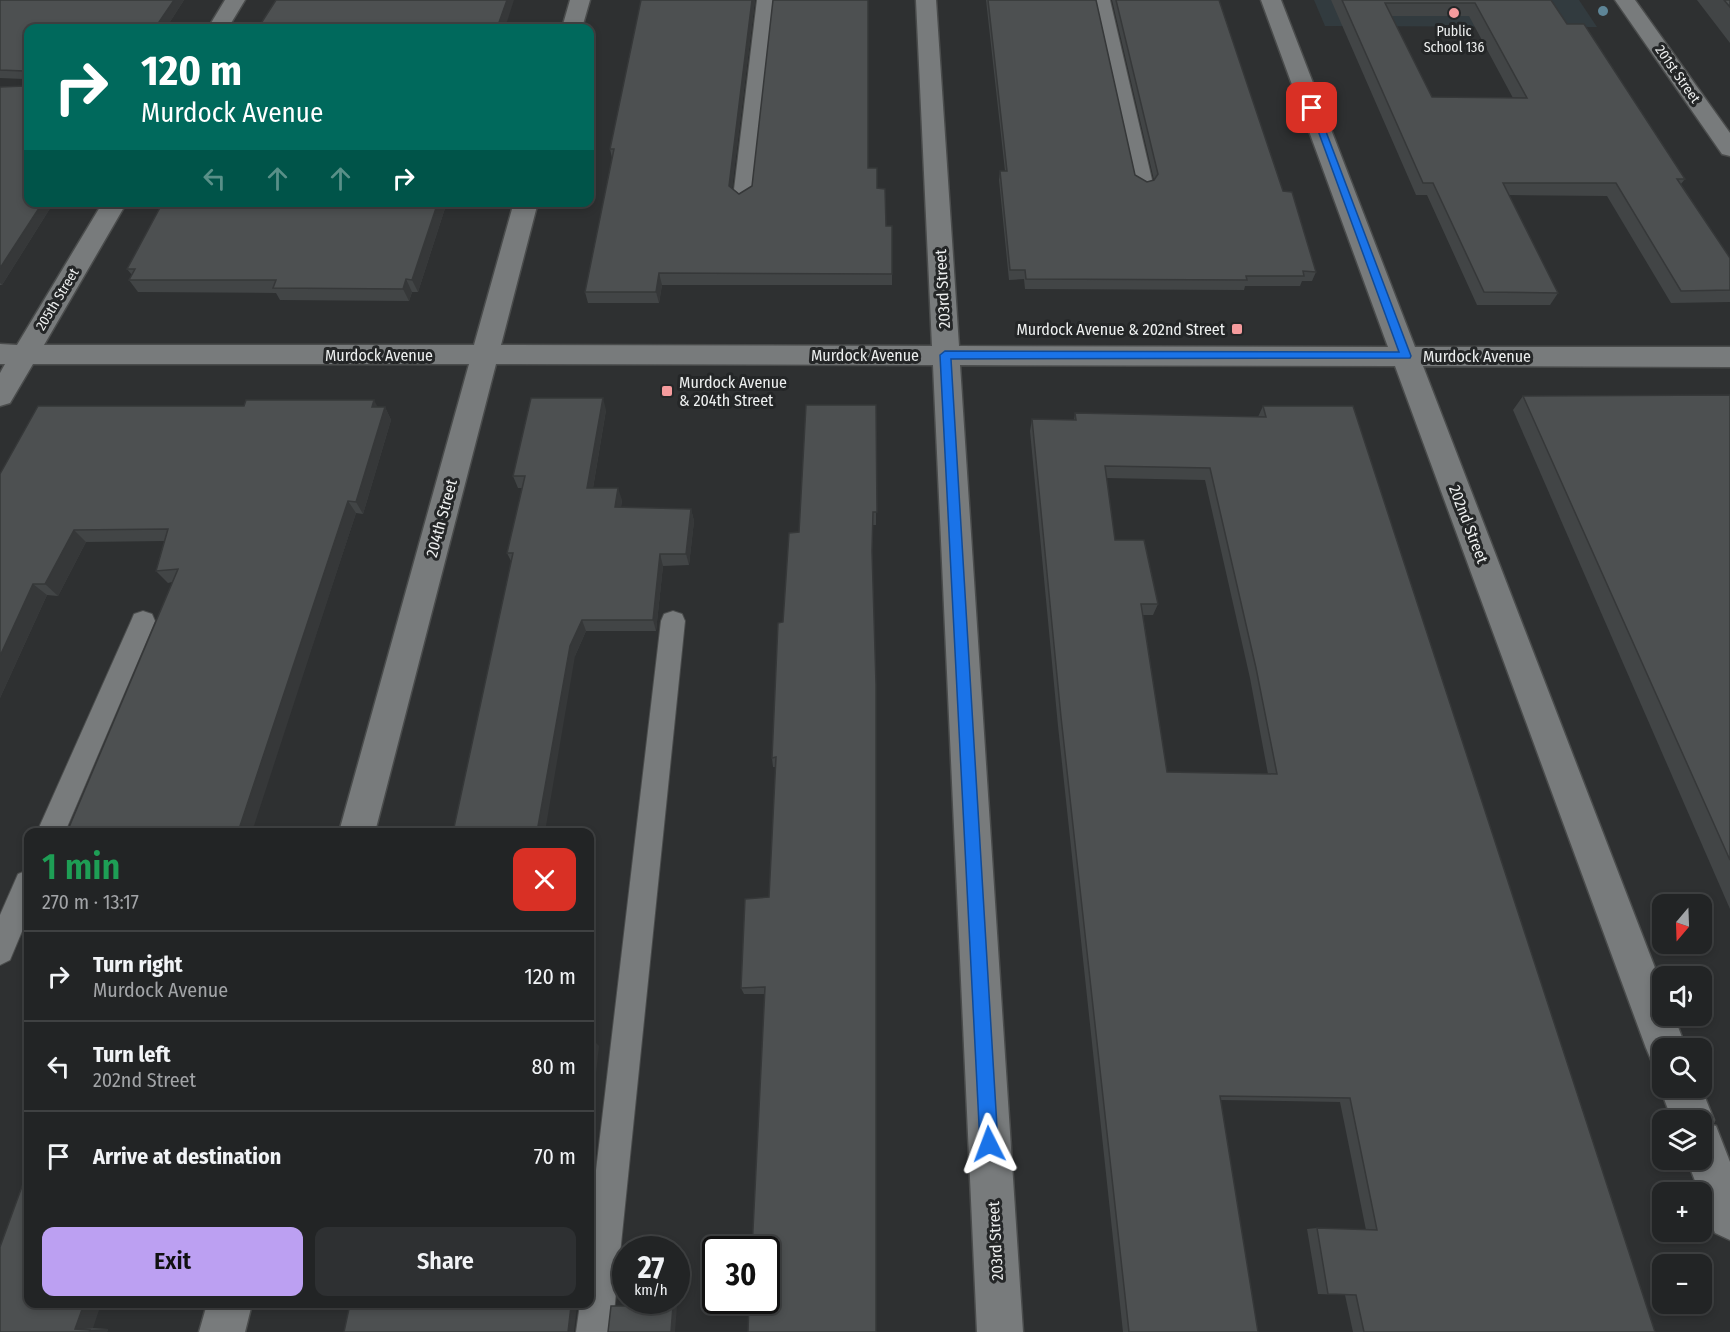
<!DOCTYPE html>
<meta charset="utf-8">
<style>
:root{--surface:#222425;--page:#2e3032;--text:#f1f3f6;--muted:#a2a4a7;--line:#3f4142;--accent:#bca0f2}
body{margin:0;font-family:"Fira Sans Condensed",sans-serif;background:var(--page);color:var(--text);height:100vh;display:flex;flex-direction:column;font-size:22px;white-space:nowrap}
*{box-sizing:border-box;margin:0}
p{font-size:20px;color:var(--muted)}
.icon{flex:none;width:33px;height:33px;fill:none;stroke:currentColor;stroke-width:2;stroke-linecap:round;stroke-linejoin:round}
.map{position:relative;flex:1;overflow:hidden}
.panel{position:absolute;left:24px;top:828px;width:570px;height:480px;display:flex;flex-direction:column;background:var(--surface);border-radius:12px;box-shadow:0 3px 9px #0003,0 0 0 2px var(--line)}
.panel>*{flex:none}
.guide{position:absolute;left:24px;top:24px;width:570px;height:183px;border-radius:12px;box-shadow:0 3px 9px #0003,0 0 0 2px var(--line);background:#00695c;color:#fff;overflow:hidden}
.needle{width:39px;rotate:199deg}
.controls{position:absolute;left:1652px;top:894px;display:grid;gap:12px}
.controls a{display:grid;place-items:center;width:60px;height:60px;border-radius:12px;background:var(--surface);box-shadow:0 3px 9px #0003,0 0 0 2px var(--line);font-size:30px}
.speed{position:absolute;left:612px;top:1236px;display:flex;gap:12px;font-size:30px;font-weight:700;text-align:center}
.speed>*{display:grid;place-content:center;width:78px;height:78px;border-radius:50%;background:var(--surface);box-shadow:0 3px 9px #0003,0 0 0 2px var(--line);line-height:1}
.speed small{font-size:15px;font-weight:400}
.speed .limit{border:3px solid #111;border-radius:9px;background:#fff;color:#111}
.pin{position:absolute;display:grid;place-items:center;width:51px;height:51px;color:#fff;margin:-26px;border-radius:12px;box-shadow:0 3px 9px #0006}
.me{position:absolute;width:66px;margin:-33px;rotate:357deg;stroke-linejoin:round;filter:drop-shadow(0 0 4px #0008)}
.turn{display:flex;align-items:center;gap:21px;height:126px;padding:0 18px;font-size:27px}
.turn .icon{width:78px;height:78px;stroke-width:2.5}
.turn b{display:block;font-size:42px;line-height:51px}
.lanes{display:flex;align-items:center;height:57px;padding:0 18px;background:#0003;justify-content:center;gap:30px;direction:ltr}
.lanes .off{opacity:.35}
.round{display:grid;place-items:center;flex:none;width:63px;height:63px;border-radius:12px;background:var(--page)}
.summary{display:flex;align-items:center;justify-content:space-between;height:102px;padding:0 18px}
h1{font-size:36px;font-weight:600;line-height:45px;color:#1e9e55}
.button{display:flex;gap:12px;margin-top:auto;padding:12px 18px}
.button a{flex:1;height:69px;border-radius:12px;background:var(--accent);color:#111;font-size:24px;font-weight:600;line-height:69px;text-align:center}
.button a+a{background:var(--page);color:var(--text)}
ul{padding:0;list-style:none}
li{display:flex;align-items:center;gap:18px;height:90px;padding:0 18px;border-top:2px solid var(--line)}
li div{flex:1}
li b{display:block;font-size:22px}
li em{font-style:normal}
.map>svg:first-child{display:block}
.built{fill:#323b3f}
.lines{fill:none;stroke-linecap:round;stroke-linejoin:round}
.service-casing{stroke:#4a4c4c;stroke-width:2}
.minor-casing{stroke:#4a4c4c;stroke-width:3}
.service{fill:#787b7c;fill-rule:evenodd}
.minor{fill:#787b7c;fill-rule:evenodd}
.tree{fill:#5e8597}
.wall{fill:#424546;fill-rule:evenodd}
.shaded-wall{fill:#363839}
.building{fill:#4d5051;stroke:#363839;stroke-width:1.5;fill-rule:evenodd}
.route{fill:#1a73e8;stroke:#114b97;stroke-width:1.5}
.poi-dot{fill:#f59b9d;stroke:#242627;stroke-width:2}
.labels{text-anchor:middle;stroke-width:6;stroke-linejoin:round;paint-order:stroke}
.far-poi-label{font-size:14px;fill:#edefef;stroke:#242627}
.far-street-label{font-size:14px;fill:#edefef;stroke:#242627}
.street-label{font-size:16px;fill:#edefef;stroke:#242627}
.poi-label{font-size:16px;fill:#edefef;stroke:#242627;text-anchor:end}
</style>
<div class="map">
<svg width="1730" height="1332" viewBox="0 0 1730 1332">
<rect width="100%" height="100%" fill="#2e3031"/>
<polygon class="built" points="1314,0 1579,0 1597,27 1325,26"/>
<g class="lines">
<g class="service-casing">
<g id="service">
<polygon points="757,0 773,0 751,198 742,204 733,198"/>
<polygon points="1094,0 1110,0 1153,184 1151,188 1144,190 1135,184"/>
<polygon points="143,611 152,614 155,621 65,832 37,832 131,621 134,614"/>
<polygon points="673,611 682,614 685,621 612,1332 576,1332 580,1304 590,1304 590,1221 661,621 664,614"/>
<polygon points="28,870 28,917 10,960 0,965 0,915 18,874"/>
</g>
</g>
<g class="minor-casing">
<g id="minor">
<polygon points="225,0 245,0 228,28 208,28"/>
<polygon points="570,0 590,0 582,28 562,28"/>
<polygon points="916,0 936,0 959,346 1388,347 1261,0 1281,0 1415,347 1730,347 1730,367 1423,366 1662,986 1662,1016 1674,1016 1686,1048 1662,1048 1662,1066 1652,1062 1646,1048 1395,366 960,365 1023,1332 977,1332 933,365 496,364 375,832 339,832 469,364 33,364 10,403 0,406 0,373 5,364 0,364 0,344 17,345 103,202 127,202 44,345 474,345 514,202 538,202 501,345 932,346"/>
<polygon points="1615,0 1635,0 1730,133 1730,156 1722,154"/>
<polygon points="1662,1084 1662,1088 1701,1087 1714,1120 1712,1125 1716,1126 1730,1162 1730,1240 1715,1233 1687,1160 1701,1160 1701,1120 1672,1120 1660,1088"/>
<polygon points="207,1304 252,1304 245,1332 199,1332"/>
</g>
</g>
<use href="#service" class="service"/>
<use href="#minor" class="minor"/>
</g>
<circle class="tree" cx="1603" cy="11" r="5"/>
<g class="wall">
<polygon points="0,0 184,0 166,28 28,28 28,202 54,202 2,285 0,285 0,87 24,86 24,79 0,78"/>
<polygon points="641,0 755,0 732,188 739,194 868,168 877,188 886,226 892,274 892,285 662,285 659,303 588,303 585,292 612,158 610,149"/>
<polygon points="986,0 1096,0 1135,175 1147,182 1154,180 1112,0 1219,0 1283,191 1316,272 1312,281 1302,281 1300,286 1245,286 1244,290 1025,289 1024,279 1009,280 999,180 1000,171 1005,171"/>
<path d="M1331,0H1551L1567,24L1685,179L1681,184L1730,258V302L1671,303L1607,196L1509,195L1558,293L1550,305H1477L1427,195H1416ZM1392,16H1469L1513,98L1432,97Z"/>
<polygon points="1697,0 1730,0 1730,43"/>
<polygon points="447,202 418,292 412,292 409,301 280,300 276,293 138,292 129,280 132,275 127,269"/>
<polygon points="1730,395 1730,909 1513,410 1523,396"/>
<polygon points="876,405 876,525 873,525 764,994 744,994 741,988 769,897 776,767 773,767 772,758 783,622 799,532"/>
<path d="M1263,406L1655,1332H1353L1345,1295L1318,1294L1307,1229L1317,1228L1366,1230L1340,1102L1220,1100L1258,1332H1123L1058,726L1030,431L1032,419L1074,420L1075,413L1258,417ZM1106,478L1205,480L1250,678L1268,774L1167,772L1143,615H1153L1158,604L1115,540Z"/>
<polygon points="378,407 385,407 391,420 363,514 356,513 293,704 172,582 168,583 156,571 165,541 86,542 58,596 47,595 0,698 0,474"/>
<polygon points="606,410 593,488 622,500 621,507 691,509 694,521 689,565 663,566 656,631 586,631 575,656 511,561 507,553 522,488 518,488 513,476"/>
<polygon points="93,1328 108,1329 107,1332 0,1332"/>
</g>
<g class="shaded-wall">
<polygon points="174,0 184,0 166,28 155,28"/>
<polygon points="507,0 514,0 505,28 497,28"/>
<polygon points="752,0 755,0 731,198 729,186"/>
<polygon points="43,202 54,202 2,285 0,283 0,268"/>
<polygon points="438,202 447,202 418,292 412,280"/>
<polygon points="659,273 662,285 659,303 656,292"/>
<polygon points="406,279 412,292 409,301 403,289"/>
<polygon points="603,398 606,410 591,500 587,488"/>
<polygon points="374,400 381,413 372,407"/>
<polygon points="385,407 391,420 363,514 356,502"/>
<polygon points="618,488 622,500 619,518 615,507"/>
<polygon points="348,501 356,513 252,832 238,832"/>
<polygon points="691,509 694,521 689,565 686,554"/>
<polygon points="74,530 86,542 58,596 45,584"/>
<polygon points="660,554 663,566 656,631 653,620"/>
<polygon points="33,584 47,595 0,698 0,656"/>
<polygon points="582,620 586,631 575,656 545,832 537,832 570,646"/>
<polygon points="594,1041 599,1046 590,1128 590,1075"/>
<polygon points="84,1304 101,1304 93,1328 75,1329"/>
<polygon points="561,1304 568,1304 567,1306 561,1306"/>
<polygon points="571,1306 577,1306 574,1332 568,1332"/>
<polygon points="673,1306 677,1306 675,1332 671,1332"/>
<polygon points="108,1329 107,1332 89,1332 90,1330"/>
</g>
<g class="building">
<polygon points="0,0 174,0 155,28 28,28 28,202 43,202 0,268 0,87 24,86 24,71 0,70"/>
<polygon points="276,0 507,0 497,28 258,28"/>
<polygon points="641,0 752,0 729,186 739,194 752,186 773,0 868,0 868,168 877,168 877,188 885,189 886,226 892,226 892,274 659,273 656,292 585,292 614,149 610,149"/>
<polygon points="988,0 1096,0 1135,175 1147,182 1154,180 1158,174 1116,0 1219,0 1283,191 1292,192 1316,272 1303,271 1304,276 1246,276 1247,280 1026,279 1025,270 1010,270 1000,171 1007,171"/>
<path d="M1342,0H1551L1567,24H1584L1685,179H1677L1730,258V290L1681,291L1616,183H1503L1558,293L1484,292L1433,183H1423ZM1385,3H1475L1527,98L1432,97Z"/>
<polygon points="1724,0 1730,0 1730,7"/>
<polygon points="163,202 438,202 412,280 406,279 403,289 273,288 276,280 129,280 135,269 127,269"/>
<polygon points="1730,395 1730,860 1523,396"/>
<polygon points="531,398 603,398 587,488 618,488 615,507 691,509 686,554 660,554 653,620 582,620 570,646 537,832 453,832 513,553 507,553 525,476 513,476"/>
<polygon points="246,400 374,400 372,407 385,407 356,502 348,501 238,832 67,832 178,569 156,571 168,529 74,530 45,584 33,584 0,656 0,474 38,406 244,406"/>
<polygon points="806,405 876,405 877,512 873,512 872,551 876,684 876,1332 748,1332 749,1300 766,1300 766,1250 752,1250 765,987 741,988 745,899 769,897 776,757 772,758 778,623 783,622 789,533 799,532"/>
<path d="M1263,406H1353L1655,1332H1364L1356,1295L1328,1294L1317,1228L1377,1230L1350,1098L1220,1096L1258,1332H1129L1061,717L1032,419L1076,420L1075,413L1266,417ZM1105,466L1210,468L1256,668L1277,774L1167,772L1141,604H1158L1144,540H1115Z"/>
<polygon points="590,1041 594,1041 590,1075"/>
<polygon points="28,1170 28,1304 84,1304 75,1329 90,1330 89,1332 0,1332 0,1247"/>
<polygon points="350,1304 561,1304 561,1306 571,1306 568,1332 344,1332"/>
<polygon points="611,1306 673,1306 671,1332 608,1332"/>
</g>
<polygon class="route" points="1309,106 1317,108 1411,356 1410,358 951,359 998,1144 995,1151 989,1153 983,1151 980,1144 940,355 945,351 1399,352"/>
<g class="poi-dot">
<circle cx="1454" cy="13" r="6"/>
<rect x="1231" y="323" width="12" height="12" rx="3"/>
<rect x="661" y="385" width="12" height="12" rx="3"/>
</g>
<g class="labels">
<g class="far-poi-label">
<text x="1454" y="36">Public<tspan x="1454" dy="16">School 136</tspan></text>
</g>
<g class="far-street-label">
<text transform="translate(1678 74) rotate(55)" y="5">201st Street</text>
<text transform="translate(57 299) rotate(-59)" y="5">205th Street</text>
</g>
<g class="street-label">
<text transform="translate(942 289) rotate(-93)" y="6">203rd Street</text>
<text x="379" y="361">Murdock Avenue</text>
<text x="865" y="361">Murdock Avenue</text>
<text x="1477" y="362">Murdock Avenue</text>
<text transform="translate(441 518) rotate(-75)" y="6">204th Street</text>
<text transform="translate(1469 524) rotate(69)" y="6">202nd Street</text>
<text transform="translate(995 1241) rotate(-93)" y="6">203rd Street</text>
</g>
<g class="poi-label">
<text x="1225" y="335">Murdock Avenue &amp; 202nd Street</text>
<text x="679" y="388" text-anchor="start">Murdock Avenue<tspan x="679" dy="18">&amp; 204th Street</tspan></text>
</g>
</g>
</svg>
<div class="controls">
<a><svg class="needle" viewBox="-14 -14 28 28"><path d="M0-13l5 13h-10z" fill="#e53935"/><path d="M0 13l5-13h-10z" fill="#a2a4a7"/></svg></a>
<a><svg class="icon" aria-label="sound" viewBox="0 0 24 24"><path d="M4 9h4l5-4v14l-5-4H4zM17 9q2 3 0 6"/></svg></a>
<a><svg class="icon" aria-label="search" viewBox="0 0 24 24"><circle cx="10" cy="10" r="6"/><path d="M15 15l6 6"/></svg></a>
<a><svg class="icon" aria-label="layers" viewBox="0 0 24 24"><path d="M12 4l9 5-9 5-9-5zM3 14l9 5 9-5"/></svg></a>
<a>+</a>
<a>−</a>
</div>
<div class="speed"><div>27<small>km/h</small></div><div class="limit">30</div></div>
<div class="pin" style="left:1312px;top:108px;background:#d93025"><svg class="icon" aria-label="arrive" viewBox="0 0 24 24"><path d="M6 21V4h12l-3 4 3 4H6"/></svg></div>
<svg class="me" style="left:989px;top:1144px" viewBox="-20 -20 40 40"><path d="M0-17L14 15 0 8-14 15z" fill="#1a73e8" stroke="#fff" stroke-width="4"/></svg>
<div class="guide">
<div class="turn"><svg class="icon" aria-label="right" viewBox="0 0 24 24"><path d="M7 20v-9h11M14 6l5 5-5 5"/></svg><div><b>120 m</b>Murdock Avenue</div></div>
<div class="lanes"><svg class="icon off" aria-label="left" viewBox="0 0 24 24"><path d="M17 20v-9H6M10 6l-5 5 5 5"/></svg><svg class="icon off" aria-label="ahead" viewBox="0 0 24 24"><path d="M12 20V5M6 11l6-6 6 6"/></svg><svg class="icon off" aria-label="ahead" viewBox="0 0 24 24"><path d="M12 20V5M6 11l6-6 6 6"/></svg><svg class="icon" aria-label="right" viewBox="0 0 24 24"><path d="M7 20v-9h11M14 6l5 5-5 5"/></svg></div>
</div>
<section class="panel">
<div class="summary"><div><h1>1 min</h1><p>270 m · 13:17</p></div><a class="round" style="background:#d93025;color:#fff"><svg class="icon" aria-label="close" viewBox="0 0 24 24"><path d="M6 6l12 12M18 6L6 18"/></svg></a></div>
<ul>
<li><svg class="icon" aria-label="right" viewBox="0 0 24 24"><path d="M7 20v-9h11M14 6l5 5-5 5"/></svg><div><b>Turn right</b><p>Murdock Avenue</p></div><em>120 m</em></li>
<li><svg class="icon" aria-label="left" viewBox="0 0 24 24"><path d="M17 20v-9H6M10 6l-5 5 5 5"/></svg><div><b>Turn left</b><p>202nd Street</p></div><em>80 m</em></li>
<li><svg class="icon" aria-label="arrive" viewBox="0 0 24 24"><path d="M6 21V4h12l-3 4 3 4H6"/></svg><div><b>Arrive at destination</b></div><em>70 m</em></li>
</ul>
<div class="button"><a>Exit</a><a>Share</a></div>
</section>
</div>
